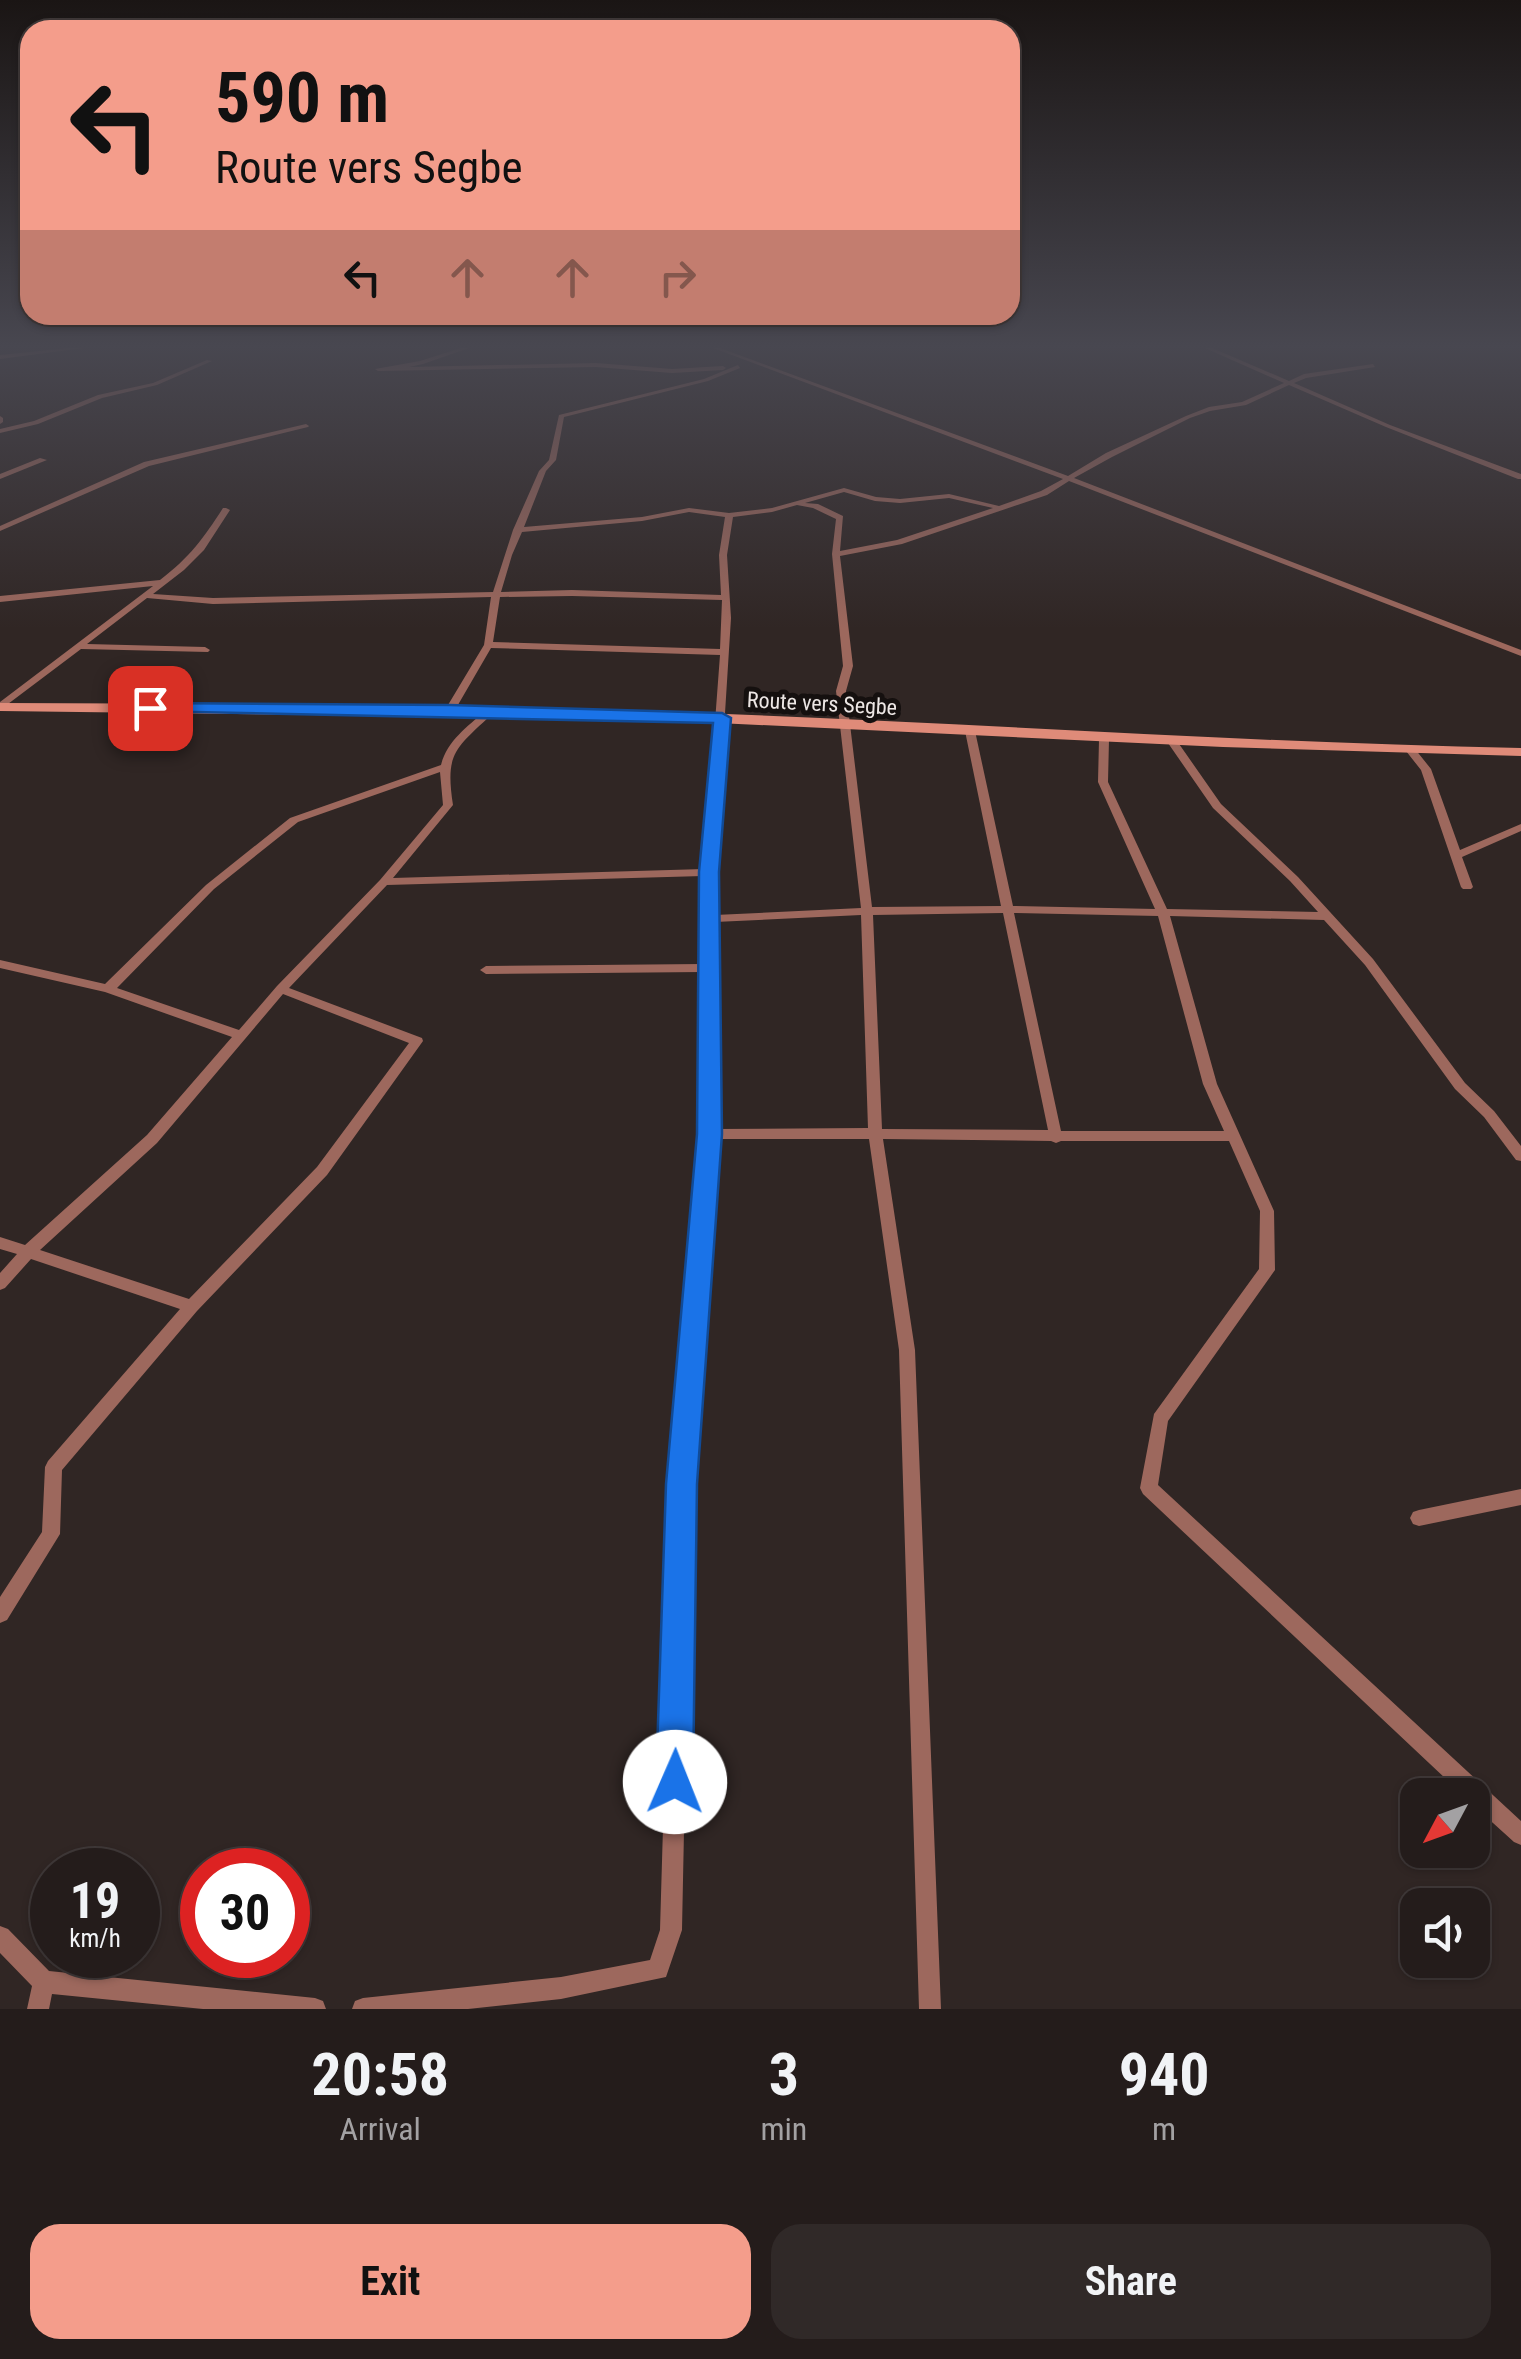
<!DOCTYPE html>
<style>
:root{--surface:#241c1b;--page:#302928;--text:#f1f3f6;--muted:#a3a1a3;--line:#413a3a;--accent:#f49d8b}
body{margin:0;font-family:"Roboto Condensed",sans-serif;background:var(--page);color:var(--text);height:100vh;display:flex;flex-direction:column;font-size:38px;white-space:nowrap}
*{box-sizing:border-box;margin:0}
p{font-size:32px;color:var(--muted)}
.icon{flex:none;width:55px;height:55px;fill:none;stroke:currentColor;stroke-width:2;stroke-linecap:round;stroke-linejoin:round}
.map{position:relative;height:2009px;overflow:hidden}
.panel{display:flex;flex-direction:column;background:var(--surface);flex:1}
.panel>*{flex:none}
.hud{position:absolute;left:20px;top:20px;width:1000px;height:305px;border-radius:30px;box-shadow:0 2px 8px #0004,0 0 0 2px var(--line);background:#f49d8b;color:#111;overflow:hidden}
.needle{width:65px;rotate:229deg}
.controls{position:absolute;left:1400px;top:1778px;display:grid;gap:20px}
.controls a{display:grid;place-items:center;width:90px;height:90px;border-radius:20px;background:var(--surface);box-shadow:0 2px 8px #0004,0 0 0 2px var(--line);font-size:50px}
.speed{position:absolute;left:30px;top:1848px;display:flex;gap:20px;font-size:50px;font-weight:700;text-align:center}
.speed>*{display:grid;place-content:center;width:130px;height:130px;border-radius:50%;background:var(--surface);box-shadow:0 2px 8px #0004,0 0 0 2px var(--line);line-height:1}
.speed small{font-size:25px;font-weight:400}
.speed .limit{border:15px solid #d22;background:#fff;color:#111}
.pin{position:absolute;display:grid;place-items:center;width:85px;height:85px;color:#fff;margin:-42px;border-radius:20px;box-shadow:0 5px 15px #0006}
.me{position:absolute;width:110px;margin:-55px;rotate:1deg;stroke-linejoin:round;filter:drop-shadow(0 0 8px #0008)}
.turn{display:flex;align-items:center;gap:35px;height:210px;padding:0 30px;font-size:45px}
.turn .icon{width:130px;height:130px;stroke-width:2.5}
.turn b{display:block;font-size:70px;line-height:85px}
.lanes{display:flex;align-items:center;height:95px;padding:0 30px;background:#0003;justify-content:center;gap:50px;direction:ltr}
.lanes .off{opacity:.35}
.eta{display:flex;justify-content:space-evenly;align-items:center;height:170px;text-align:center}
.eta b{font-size:60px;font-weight:700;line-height:70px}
.cta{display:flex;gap:20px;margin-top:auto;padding:20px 30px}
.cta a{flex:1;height:115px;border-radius:30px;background:var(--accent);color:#111;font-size:40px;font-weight:700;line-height:115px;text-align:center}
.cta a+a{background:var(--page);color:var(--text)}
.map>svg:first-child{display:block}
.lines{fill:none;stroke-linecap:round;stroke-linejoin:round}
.street{fill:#9d685d;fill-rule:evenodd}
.secondary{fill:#df8b79;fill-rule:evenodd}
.route{fill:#1a73e8;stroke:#114b97;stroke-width:2.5}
.labels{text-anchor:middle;stroke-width:10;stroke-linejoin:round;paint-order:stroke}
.far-street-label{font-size:22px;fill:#ede7e5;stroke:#15100f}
</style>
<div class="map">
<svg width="1521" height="2009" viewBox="0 0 1521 2009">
<rect width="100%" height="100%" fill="#302624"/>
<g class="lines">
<g class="street">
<polygon points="69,348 84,348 0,359 0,355"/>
<polygon points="461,348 469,348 423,364 409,367 596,363 672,369 723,366 726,368 723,370 672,373 596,367 378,371 375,369 420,361"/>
<path d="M713,348H720L1068,476L1106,453L1186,416L1209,407L1242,402L1284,383L1205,348H1212L1289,381L1304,374L1373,364L1375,367L1306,378L1294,383L1390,425L1521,474V479H1518L1386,427L1289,385L1246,405L1210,411L1190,418L1112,457L1074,478L1521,650V656L1069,481L1047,495L902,544L840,556L853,666L846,691L872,907L1001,906L965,731L970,728L975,731L1013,906L1155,909L1098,782L1099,740L1104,737L1109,740L1108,782L1167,909L1318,912L1290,881L1213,808L1168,743L1169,741H1177L1221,804L1298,877L1373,959L1465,1083L1494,1111L1521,1146V1161L1516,1160L1484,1117L1455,1089L1365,965L1324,920L1170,916L1217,1084L1274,1211L1275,1270L1168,1421L1158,1485L1521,1821V1845L1514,1842L1472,1804V1795H1463L1143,1494L1140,1488L1154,1414L1259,1269L1260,1211L1229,1141H1061L1056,1143L1051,1141L883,1139L915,1350L941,2009H919L899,1350L869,1139H716L691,1484L682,1930L666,1977L561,1999L468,2009H352L355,2001L363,1998L561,1977L650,1960L660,1930L673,1484L702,1134L703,972L486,974L480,970L486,966L703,964V876L387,885L289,988L422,1038L423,1041L327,1175L197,1311L62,1470L60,1534L7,1620L0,1623V1597L42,1532L45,1467L48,1461L180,1309L31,1259L5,1288L0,1290V1273L17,1254L0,1249V1237L25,1245L147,1135L232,1037L105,992L0,968V960L105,984L206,885L290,818L441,765C447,741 467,727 485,711H491V715C455,749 445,753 453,805L393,878L704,869L720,655L491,648L455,710L450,713L445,710L484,645L491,597L213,604L147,598L87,644L205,647L210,650L208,652L81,649L0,710V702L153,586L0,602V596L160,580C190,557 203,539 223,508H226L230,510L204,550L184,570L153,594L213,598L493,592L513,530L539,471L549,460L559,415L704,379L738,365L740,368L708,381L564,417L556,460L546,471L524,527L642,517L689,508L729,513L772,508L844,488L876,497L900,499L949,494L999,506L1041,491L1063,479ZM844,492L875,501L900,503L949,498L993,508L897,540L840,551L843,516L818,504L805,503ZM797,505L813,508L836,519L832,554L843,666L836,691L861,908L715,915V872L731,618L727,555L733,517L772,512ZM689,512L725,517L719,555L721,595L572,590L501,592L512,555L522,532L642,521ZM572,596L722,600L720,649L493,642L500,597ZM440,772L443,805L380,880L277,986L239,1030L117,988L214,889L298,822ZM1003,913L1048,1130L882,1129L873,915ZM1014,913L1158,916L1203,1084L1224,1131H1061ZM861,915L868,1128L716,1129L715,922ZM283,994L409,1043L317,1167L189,1299L40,1250L157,1143Z"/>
<polygon points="207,360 212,361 157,385 102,398 38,424 0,433 0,429 34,421 98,395 153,383"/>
<polygon points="0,416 3,418 3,422 0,424"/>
<polygon points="306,424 309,426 308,427 149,466 0,531 0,526 144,462"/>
<polygon points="40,458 47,460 0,479 0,474"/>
<polygon points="1411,748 1415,749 1431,769 1460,850 1521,824 1521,831 1462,857 1473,887 1471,889 1463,889 1461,887 1421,770 1406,751"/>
<polygon points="1521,1489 1521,1505 1419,1526 1413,1524 1410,1518 1413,1512 1419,1510"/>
<polygon points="0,1926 8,1929 49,1971 315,1998 323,2001 326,2009 203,2009 52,1994 49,2009 27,2009 32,1986 0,1953"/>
</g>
<path class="secondary" d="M0,703C242,704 484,704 726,714C991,724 1256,743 1521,748V756L1223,747L635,719L0,711Z"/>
</g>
<linearGradient id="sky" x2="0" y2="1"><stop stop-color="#1a1514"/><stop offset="0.55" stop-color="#484750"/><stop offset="1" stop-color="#484750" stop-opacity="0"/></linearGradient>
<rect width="1521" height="629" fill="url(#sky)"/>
<polygon class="route" points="150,703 450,705 722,713 731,718 719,872 722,1134 697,1484 693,1782 688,1795 675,1800 662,1795 656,1782 666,1484 697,1134 699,872 713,723 144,711 144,704"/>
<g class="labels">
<g class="far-street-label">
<text transform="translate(822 703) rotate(3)" y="8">Route vers Segbe</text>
</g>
</g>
</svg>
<div class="controls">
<a><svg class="needle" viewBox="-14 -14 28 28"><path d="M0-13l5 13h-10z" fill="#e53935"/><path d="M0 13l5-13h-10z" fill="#a3a1a3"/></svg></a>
<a><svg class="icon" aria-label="sound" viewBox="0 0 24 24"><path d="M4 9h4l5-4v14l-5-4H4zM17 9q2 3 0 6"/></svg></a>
</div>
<div class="speed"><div>19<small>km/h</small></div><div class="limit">30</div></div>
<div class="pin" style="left:150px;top:708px;background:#d93025"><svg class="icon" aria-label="arrive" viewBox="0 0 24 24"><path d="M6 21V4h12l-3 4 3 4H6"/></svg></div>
<svg class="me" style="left:675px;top:1782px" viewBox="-20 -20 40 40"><circle r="19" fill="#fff"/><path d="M0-13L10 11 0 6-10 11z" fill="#1a73e8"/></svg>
<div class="hud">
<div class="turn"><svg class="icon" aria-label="left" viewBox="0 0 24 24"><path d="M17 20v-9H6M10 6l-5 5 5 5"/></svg><div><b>590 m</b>Route vers Segbe</div></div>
<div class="lanes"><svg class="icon" aria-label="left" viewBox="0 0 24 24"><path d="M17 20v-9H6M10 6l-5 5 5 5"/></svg><svg class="icon off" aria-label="ahead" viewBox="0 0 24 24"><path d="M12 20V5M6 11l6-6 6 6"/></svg><svg class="icon off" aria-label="ahead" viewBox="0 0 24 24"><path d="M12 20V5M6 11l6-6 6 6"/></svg><svg class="icon off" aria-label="right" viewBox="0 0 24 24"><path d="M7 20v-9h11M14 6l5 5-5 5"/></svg></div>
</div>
</div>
<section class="panel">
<div class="eta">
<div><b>20:58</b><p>Arrival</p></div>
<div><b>3</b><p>min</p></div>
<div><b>940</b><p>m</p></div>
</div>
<div class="cta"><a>Exit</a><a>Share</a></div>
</section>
